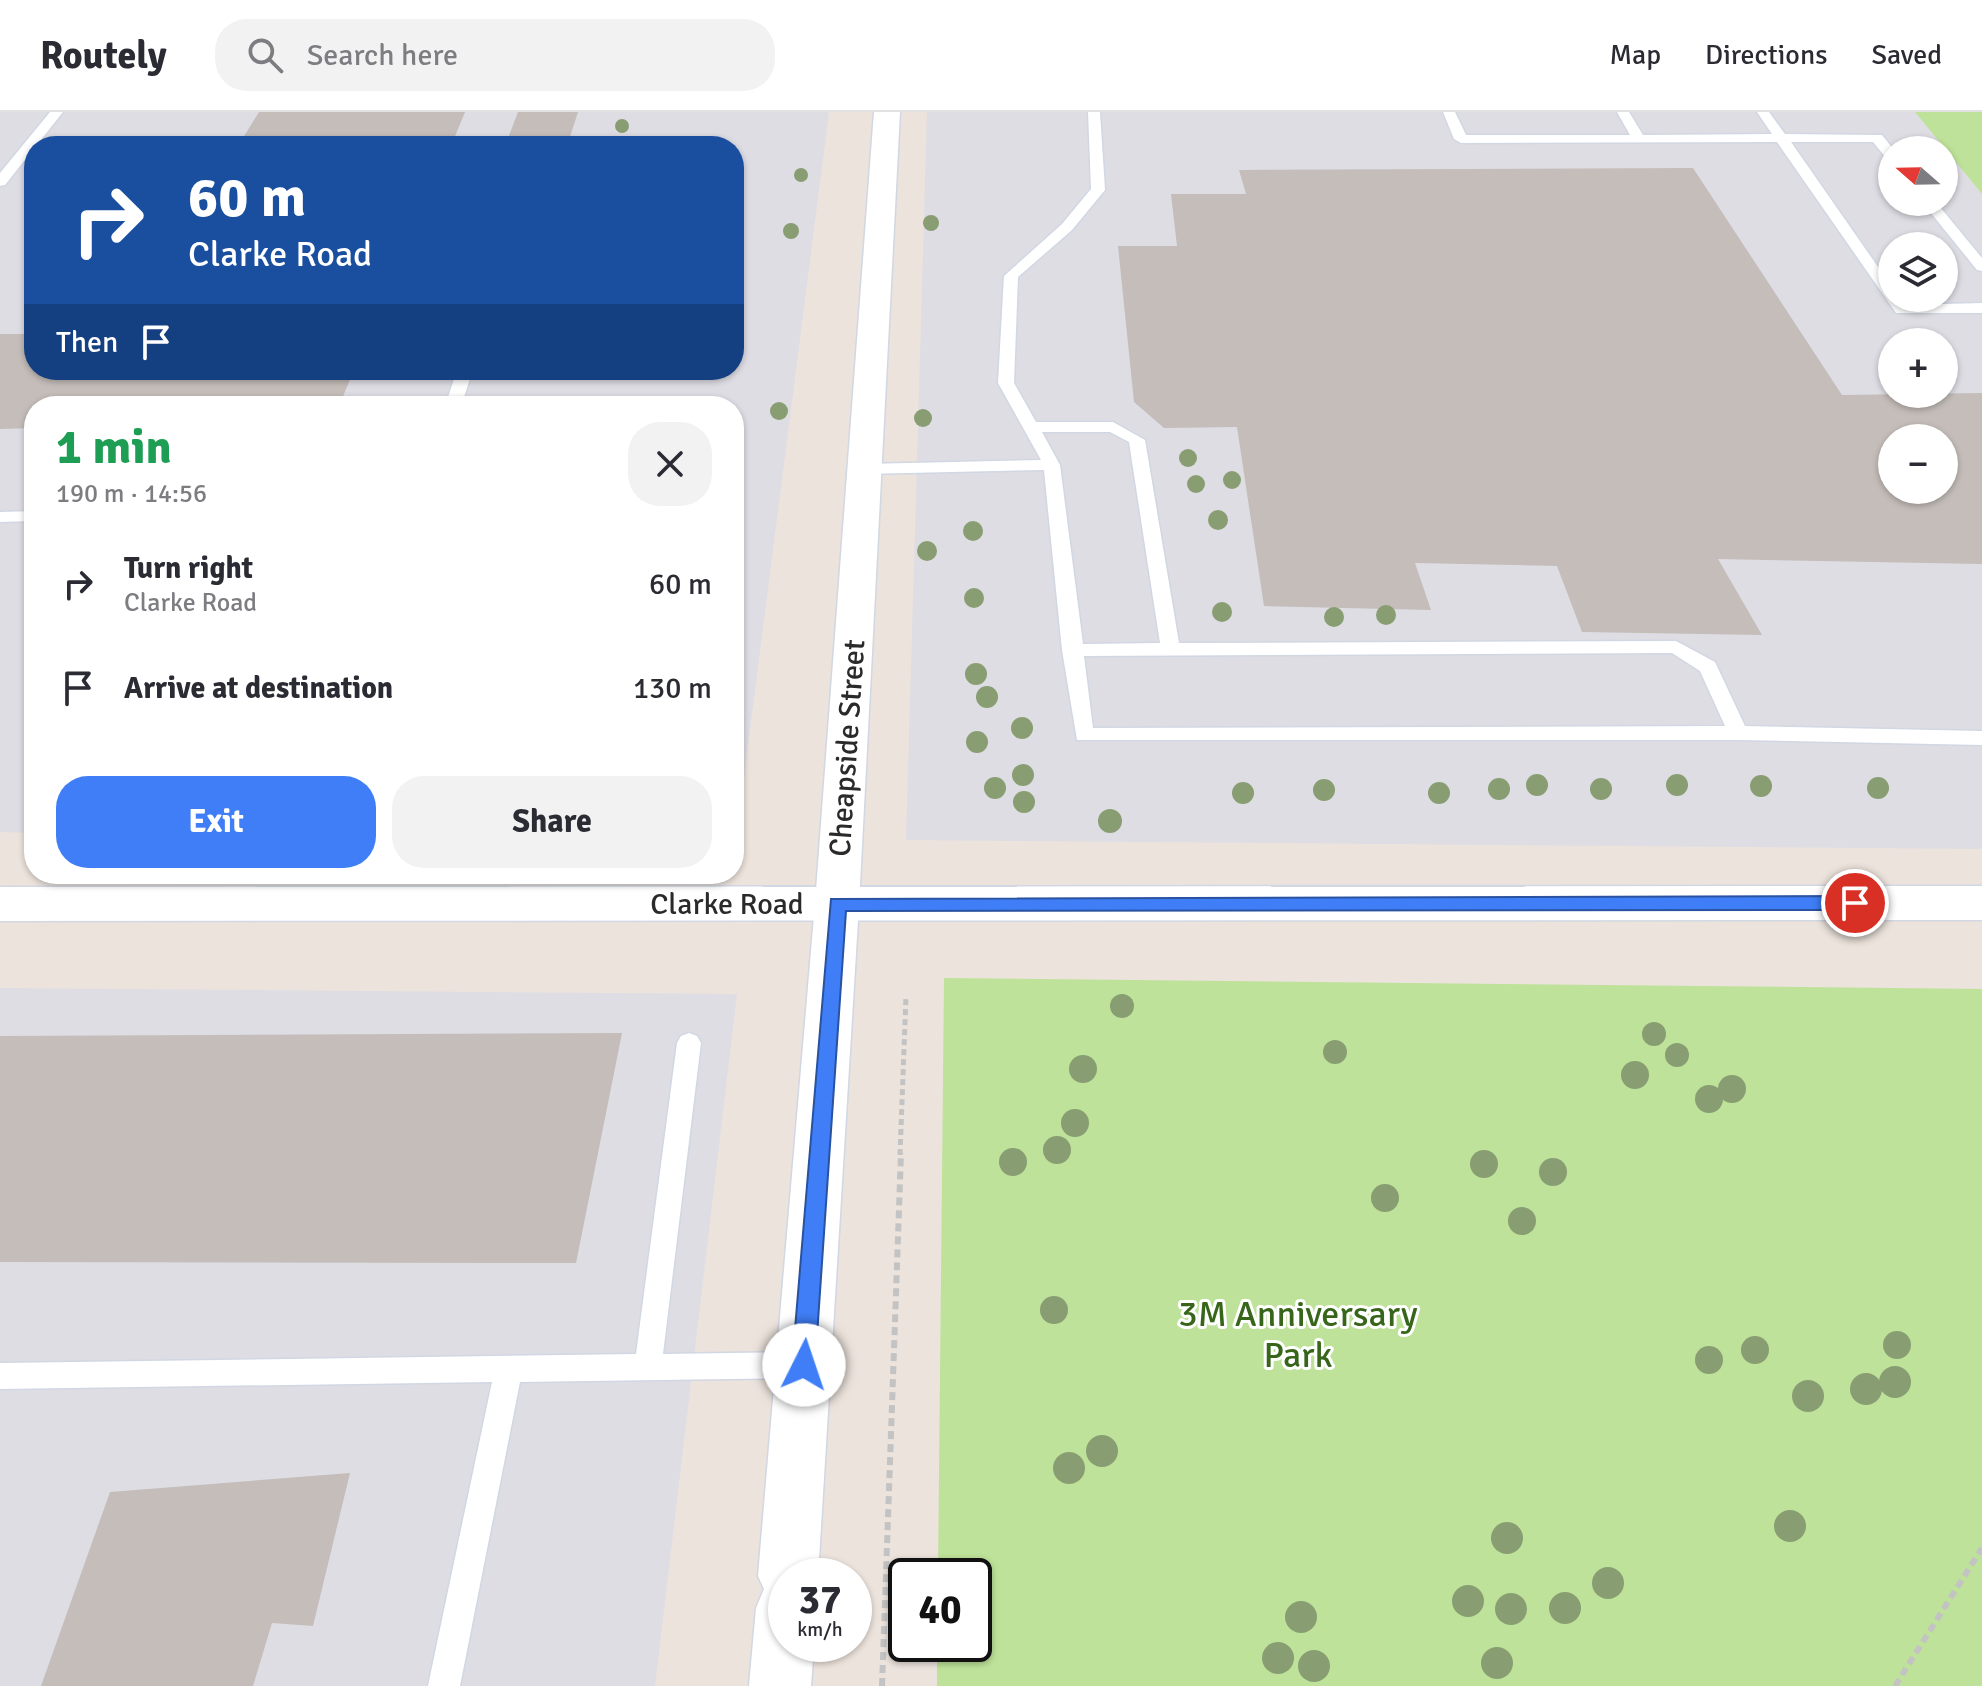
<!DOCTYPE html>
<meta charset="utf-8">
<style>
:root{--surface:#fff;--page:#f2f2f3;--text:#2b2b33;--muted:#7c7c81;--line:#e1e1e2;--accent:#3f7ef6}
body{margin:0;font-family:Signika,sans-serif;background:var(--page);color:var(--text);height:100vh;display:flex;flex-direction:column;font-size:30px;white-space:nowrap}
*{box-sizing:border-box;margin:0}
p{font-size:26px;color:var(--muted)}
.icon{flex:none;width:44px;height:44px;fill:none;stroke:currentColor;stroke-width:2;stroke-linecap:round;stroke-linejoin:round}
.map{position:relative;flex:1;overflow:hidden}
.panel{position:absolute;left:24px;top:284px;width:720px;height:488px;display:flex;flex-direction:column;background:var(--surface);border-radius:32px;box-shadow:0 2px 6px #0004}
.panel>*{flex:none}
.top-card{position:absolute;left:24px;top:24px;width:720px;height:244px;border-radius:32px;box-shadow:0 2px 6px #0004;background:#1a4fa0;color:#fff;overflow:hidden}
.needle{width:52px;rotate:290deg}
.buttons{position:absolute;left:1878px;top:24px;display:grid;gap:16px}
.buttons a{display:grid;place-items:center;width:80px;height:80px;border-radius:50%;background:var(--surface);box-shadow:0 2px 6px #0004;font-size:40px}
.speed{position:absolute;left:768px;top:1446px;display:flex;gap:16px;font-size:40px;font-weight:700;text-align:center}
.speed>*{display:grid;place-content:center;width:104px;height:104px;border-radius:50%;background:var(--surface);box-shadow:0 2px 6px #0004;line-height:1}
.speed small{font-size:20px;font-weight:400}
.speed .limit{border:4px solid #111;border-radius:12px;background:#fff;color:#111}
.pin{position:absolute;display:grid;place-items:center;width:68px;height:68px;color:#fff;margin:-34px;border:4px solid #fff;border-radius:50%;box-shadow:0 2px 8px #0007}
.me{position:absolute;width:88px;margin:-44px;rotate:4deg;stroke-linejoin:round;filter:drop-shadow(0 0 6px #0008)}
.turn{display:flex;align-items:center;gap:28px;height:168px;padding:0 32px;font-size:36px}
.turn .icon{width:104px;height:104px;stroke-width:2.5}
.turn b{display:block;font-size:56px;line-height:68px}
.then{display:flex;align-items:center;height:76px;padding:0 32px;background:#0003;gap:16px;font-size:30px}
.round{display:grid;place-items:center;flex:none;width:84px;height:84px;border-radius:32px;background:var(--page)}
.summary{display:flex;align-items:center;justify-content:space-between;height:136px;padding:0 32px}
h1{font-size:48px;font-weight:700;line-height:60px;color:#1e9e55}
.button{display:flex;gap:16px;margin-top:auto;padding:16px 32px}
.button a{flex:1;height:92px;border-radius:32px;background:var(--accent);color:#fff;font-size:32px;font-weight:700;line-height:92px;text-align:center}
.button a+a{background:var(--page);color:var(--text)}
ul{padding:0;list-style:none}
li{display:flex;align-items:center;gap:24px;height:104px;padding:0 32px}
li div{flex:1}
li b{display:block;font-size:30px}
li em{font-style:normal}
header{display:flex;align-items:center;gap:48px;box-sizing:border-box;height:112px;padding:0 40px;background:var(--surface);border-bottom:2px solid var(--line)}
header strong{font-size:38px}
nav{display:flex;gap:44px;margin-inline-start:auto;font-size:28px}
.search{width:560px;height:72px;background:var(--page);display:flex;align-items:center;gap:20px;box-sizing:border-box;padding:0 28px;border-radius:32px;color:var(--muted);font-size:30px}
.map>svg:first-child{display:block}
.industrial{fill:#dedde4;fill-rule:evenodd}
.green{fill:#bee299}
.building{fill:#c4bdb9;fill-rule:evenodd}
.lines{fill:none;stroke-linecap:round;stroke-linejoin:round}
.service-casing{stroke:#d1d7e3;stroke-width:3}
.tertiary-casing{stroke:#d1d7e3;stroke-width:3}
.secondary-casing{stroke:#d1d7e3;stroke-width:3}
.path-far1{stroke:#c3c3c3;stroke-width:5;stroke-dasharray:6 4;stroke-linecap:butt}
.path{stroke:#c3c3c3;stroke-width:6;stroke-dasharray:8 5;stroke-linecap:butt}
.service{fill:#fff;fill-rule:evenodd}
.tertiary{fill:#fff;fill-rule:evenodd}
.secondary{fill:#fff;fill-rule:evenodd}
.tree{fill:#889e72}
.route{fill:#3f7ef6;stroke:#2952a0;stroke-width:2}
.labels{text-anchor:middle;stroke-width:6;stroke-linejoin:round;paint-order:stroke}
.street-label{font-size:30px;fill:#2a2a2a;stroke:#fff}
.near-park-label{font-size:36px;fill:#37661b;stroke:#fff}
</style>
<header>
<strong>Routely</strong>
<div class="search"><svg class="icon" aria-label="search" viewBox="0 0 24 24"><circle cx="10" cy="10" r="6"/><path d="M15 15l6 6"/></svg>Search here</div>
<nav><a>Map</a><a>Directions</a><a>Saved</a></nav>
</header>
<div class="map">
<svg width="1982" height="1574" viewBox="0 0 1982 1574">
<rect width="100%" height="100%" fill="#ece3dc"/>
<g class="industrial">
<path d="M0,0H829L736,727L734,294H34V721L0,720ZM34,34H734V258H34Z"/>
<path d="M927,0H1915L1982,82V737L906,728ZM1892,38H1944V90H1892ZM1892,134H1944V186H1892ZM1892,230H1944V282H1892ZM1892,326H1944V378H1892Z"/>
<polygon points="0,876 737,882 655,1574 0,1574"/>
</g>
<g class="green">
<polygon points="1915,0 1982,0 1982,82"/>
<polygon points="944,866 1982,877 1982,1574 937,1574 937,1532 974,1532 974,1464 938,1464"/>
</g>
<g class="building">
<polygon points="259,0 465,0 451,34 238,34"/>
<polygon points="518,0 578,0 567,34 505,34"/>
<path d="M1693,56L1842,283L1982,281V452L1718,447L1762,523L1582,520L1557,454L1415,451L1431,498L1264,494L1237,315L1164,316L1134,290L1118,134H1177L1171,82H1246L1239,58ZM1892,326H1944V378H1892Z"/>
<polygon points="0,222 34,222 34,258 354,258 339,294 34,294 34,316 0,317"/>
<polygon points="622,921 576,1151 0,1150 0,924"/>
<polygon points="350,1361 313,1514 272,1511 253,1574 41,1574 110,1380"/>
</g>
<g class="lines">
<g class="service-casing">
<g id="service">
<polygon points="50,0 63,0 5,73 0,74 0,61"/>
<path d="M1088,0H1100L1105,78L1072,118L1018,165L1014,271L1036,310H1113L1145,328L1179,531L1676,529L1715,550L1745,614L1982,619V633L1738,628H1077L1062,538L1044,358L864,362L855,357L864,352L1041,348L998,271L1004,164L1062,112L1091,77ZM1042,320H1110L1129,330L1160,531L1083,532L1060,353ZM1672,541L1700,559L1725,614L1093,616L1084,544Z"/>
<polygon points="1443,0 1455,0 1466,23 1630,23 1617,0 1629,0 1643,23 1772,22 1757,0 1769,0 1785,22 1882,23 1894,38 1892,48 1887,47 1873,30 1791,30 1892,175 1892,186 1900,186 1905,193 1982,191 1982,201 1896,201 1777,30 1461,31 1454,27"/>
<polygon points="1922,90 1936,90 1982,146 1982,159 1977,158"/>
<polygon points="457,258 473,258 461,294 445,294"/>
<polygon points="34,399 34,409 0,410 0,400"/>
<polygon points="689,921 697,924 701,931 663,1242 803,1240 813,1244 817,1253 813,1262 803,1266 520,1270 460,1574 428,1574 492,1270 0,1277 0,1251 636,1242 677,931 681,924"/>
</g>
</g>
<g class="tertiary-casing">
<polygon id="tertiary" points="874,0 900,0 859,792 818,1464 786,1464 786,1532 814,1532 811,1574 749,1574 756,1496 764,1477 758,1464 815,792"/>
</g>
<g class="secondary-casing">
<polygon id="secondary" points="1982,774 1982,808 0,809 0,775"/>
</g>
<polyline class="path-far1" points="900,1043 906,884"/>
<g class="path">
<polyline points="882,1574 901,1041"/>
<polyline points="1895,1574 1982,1436"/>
</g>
<use href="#service" class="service"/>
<use href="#tertiary" class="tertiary"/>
<use href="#secondary" class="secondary"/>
</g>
<g class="tree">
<circle cx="622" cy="14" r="7"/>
<circle cx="801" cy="63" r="7"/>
<circle cx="931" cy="111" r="8"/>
<circle cx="791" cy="119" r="8"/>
<circle cx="779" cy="299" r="9"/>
<circle cx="923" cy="306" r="9"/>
<circle cx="1188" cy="346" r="9"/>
<circle cx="1232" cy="368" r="9"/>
<circle cx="1196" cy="372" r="9"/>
<circle cx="1218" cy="408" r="10"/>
<circle cx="973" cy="419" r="10"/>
<circle cx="927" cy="439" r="10"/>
<circle cx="974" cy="486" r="10"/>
<circle cx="1222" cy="500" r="10"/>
<circle cx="1386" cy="503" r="10"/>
<circle cx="1334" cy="505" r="10"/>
<circle cx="976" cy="562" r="11"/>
<circle cx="987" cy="585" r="11"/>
<circle cx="1022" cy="616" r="11"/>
<circle cx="977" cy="630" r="11"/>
<circle cx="1023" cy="663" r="11"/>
<circle cx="1537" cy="673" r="11"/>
<circle cx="1677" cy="673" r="11"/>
<circle cx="1761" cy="674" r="11"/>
<circle cx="995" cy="676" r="11"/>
<circle cx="1878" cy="676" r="11"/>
<circle cx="1499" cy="677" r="11"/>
<circle cx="1601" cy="677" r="11"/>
<circle cx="1324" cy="678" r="11"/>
<circle cx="1243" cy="681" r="11"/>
<circle cx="1439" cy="681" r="11"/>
<circle cx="1024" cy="690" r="11"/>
<circle cx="1110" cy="709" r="12"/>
<circle cx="1122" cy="894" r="12"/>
<circle cx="1654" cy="922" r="12"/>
<circle cx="1335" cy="940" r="12"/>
<circle cx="1677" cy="943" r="12"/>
<circle cx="1083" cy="957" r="14"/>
<circle cx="1635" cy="963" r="14"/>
<circle cx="1732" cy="977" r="14"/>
<circle cx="1709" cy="987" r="14"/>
<circle cx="1075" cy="1011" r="14"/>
<circle cx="1057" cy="1038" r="14"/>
<circle cx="1013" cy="1050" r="14"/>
<circle cx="1484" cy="1052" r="14"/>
<circle cx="1553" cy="1060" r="14"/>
<circle cx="1385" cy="1086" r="14"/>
<circle cx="1522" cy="1109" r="14"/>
<circle cx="1054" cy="1198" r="14"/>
<circle cx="1897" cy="1233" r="14"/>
<circle cx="1755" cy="1238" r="14"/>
<circle cx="1709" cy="1248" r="14"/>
<circle cx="1895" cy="1270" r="16"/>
<circle cx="1866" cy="1277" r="16"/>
<circle cx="1808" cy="1284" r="16"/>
<circle cx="1102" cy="1339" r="16"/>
<circle cx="1069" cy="1356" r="16"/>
<circle cx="1790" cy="1414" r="16"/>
<circle cx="1507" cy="1426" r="16"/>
<circle cx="1608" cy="1471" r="16"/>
<circle cx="1468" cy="1489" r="16"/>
<circle cx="1565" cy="1496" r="16"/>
<circle cx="1511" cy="1497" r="16"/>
<circle cx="1301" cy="1505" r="16"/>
<circle cx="1278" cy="1546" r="16"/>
<circle cx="1497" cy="1551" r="16"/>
<circle cx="1314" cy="1554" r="16"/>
</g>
<polygon class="route" points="1855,784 1864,791 1855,798 846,799 815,1253 812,1260 804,1264 796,1260 792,1253 831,787"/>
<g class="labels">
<g class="street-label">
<text transform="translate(847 636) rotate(-86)" y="10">Cheapside Street</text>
<text x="727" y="802">Clarke Road</text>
</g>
<g class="near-park-label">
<text x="1298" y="1214">3M Anniversary<tspan x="1298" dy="41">Park</tspan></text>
</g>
</g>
</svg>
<div class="buttons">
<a><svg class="needle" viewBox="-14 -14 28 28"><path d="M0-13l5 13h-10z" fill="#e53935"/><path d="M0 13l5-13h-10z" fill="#7c7c81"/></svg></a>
<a><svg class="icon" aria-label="layers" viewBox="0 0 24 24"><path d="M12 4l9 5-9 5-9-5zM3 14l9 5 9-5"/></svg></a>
<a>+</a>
<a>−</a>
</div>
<div class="speed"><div>37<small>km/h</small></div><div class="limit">40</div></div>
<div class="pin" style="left:1855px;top:791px;background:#d93025"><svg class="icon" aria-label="arrive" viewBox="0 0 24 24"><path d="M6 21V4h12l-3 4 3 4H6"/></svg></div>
<svg class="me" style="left:804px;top:1253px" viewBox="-20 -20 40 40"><circle r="19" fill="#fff"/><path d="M0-13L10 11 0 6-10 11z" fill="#3f7ef6"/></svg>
<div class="top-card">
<div class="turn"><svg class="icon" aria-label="right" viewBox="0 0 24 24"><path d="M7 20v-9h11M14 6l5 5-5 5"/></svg><div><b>60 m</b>Clarke Road</div></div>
<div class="then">Then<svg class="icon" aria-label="arrive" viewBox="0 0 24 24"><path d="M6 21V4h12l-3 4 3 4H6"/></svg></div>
</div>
<section class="panel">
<div class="summary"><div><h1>1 min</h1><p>190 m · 14:56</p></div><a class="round"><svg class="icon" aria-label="close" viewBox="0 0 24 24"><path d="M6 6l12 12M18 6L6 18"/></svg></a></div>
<ul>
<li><svg class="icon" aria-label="right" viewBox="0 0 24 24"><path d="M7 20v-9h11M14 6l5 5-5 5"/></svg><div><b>Turn right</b><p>Clarke Road</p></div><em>60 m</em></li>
<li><svg class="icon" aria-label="arrive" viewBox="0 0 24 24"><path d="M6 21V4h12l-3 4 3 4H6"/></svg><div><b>Arrive at destination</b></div><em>130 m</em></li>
</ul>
<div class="button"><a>Exit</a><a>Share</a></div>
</section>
</div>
